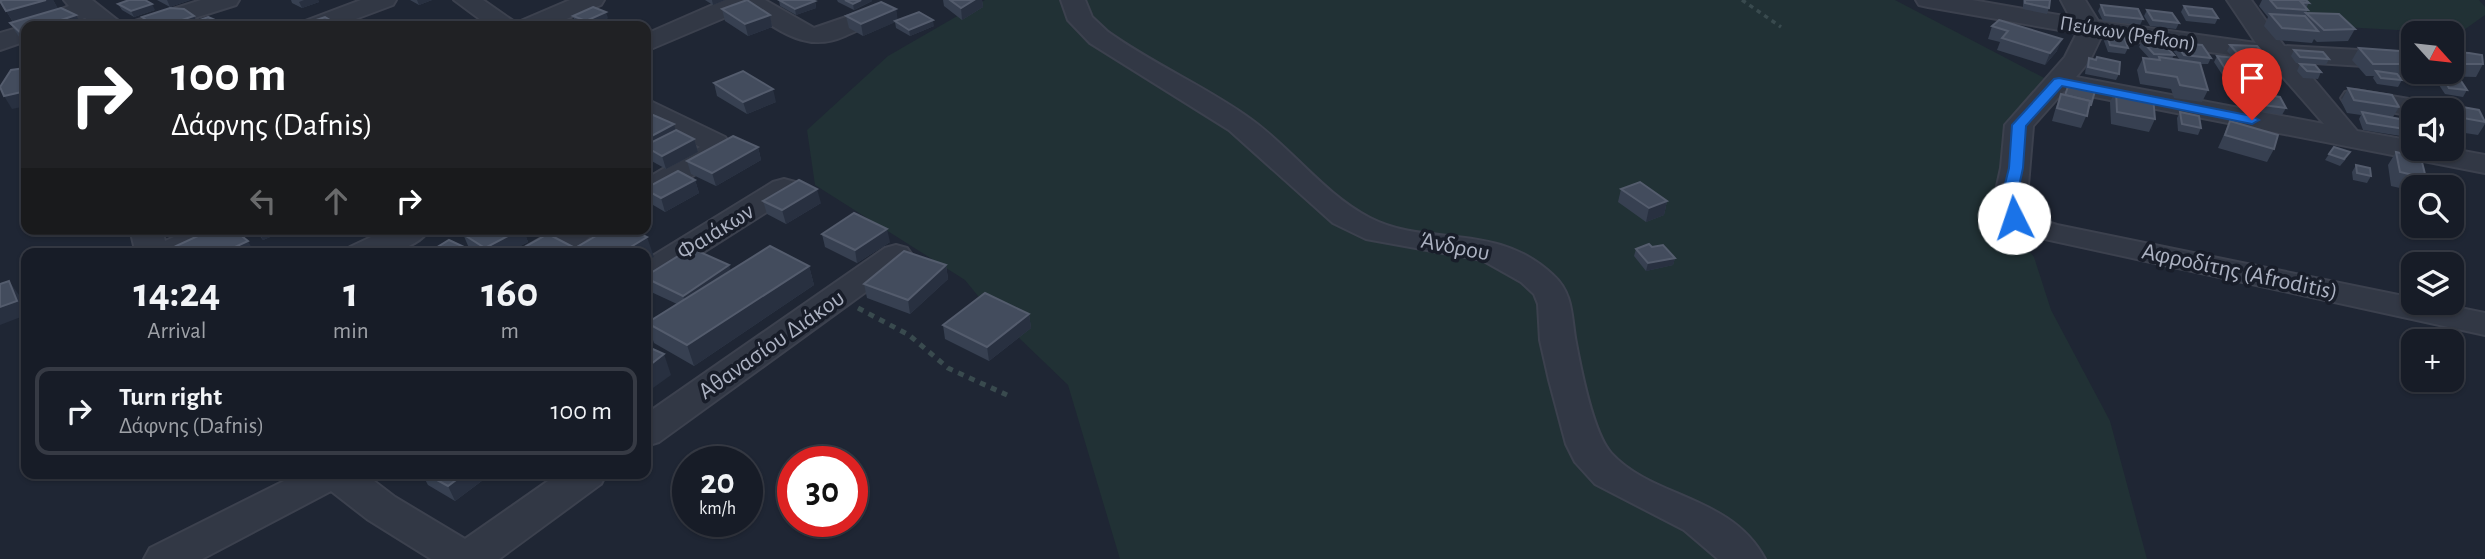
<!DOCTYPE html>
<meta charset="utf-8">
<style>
:root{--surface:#171c27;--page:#20252f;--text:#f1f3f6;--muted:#9ea1a7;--line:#363a44}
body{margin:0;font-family:"Alegreya Sans",sans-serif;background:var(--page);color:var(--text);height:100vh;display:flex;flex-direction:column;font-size:26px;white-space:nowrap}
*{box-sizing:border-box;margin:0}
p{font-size:23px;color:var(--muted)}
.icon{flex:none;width:38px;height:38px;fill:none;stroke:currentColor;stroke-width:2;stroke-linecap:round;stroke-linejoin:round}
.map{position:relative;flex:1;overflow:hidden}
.drawer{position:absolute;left:21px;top:248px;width:630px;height:231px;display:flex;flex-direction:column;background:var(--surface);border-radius:14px;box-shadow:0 2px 5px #0004,0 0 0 2px var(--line)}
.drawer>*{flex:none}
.banner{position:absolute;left:21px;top:21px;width:630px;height:214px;border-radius:14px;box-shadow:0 2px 5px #0004,0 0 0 2px var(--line);background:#202124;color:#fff;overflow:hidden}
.needle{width:46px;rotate:117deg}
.tools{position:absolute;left:2401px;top:21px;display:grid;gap:14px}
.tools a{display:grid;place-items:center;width:63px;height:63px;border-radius:14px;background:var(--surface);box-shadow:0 2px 5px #0004,0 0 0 2px var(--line);font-size:35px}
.speed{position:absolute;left:672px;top:446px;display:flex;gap:14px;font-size:35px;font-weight:700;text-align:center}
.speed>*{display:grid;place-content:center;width:91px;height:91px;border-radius:50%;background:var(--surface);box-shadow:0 2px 5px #0004,0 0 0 2px var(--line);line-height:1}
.speed small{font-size:18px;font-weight:400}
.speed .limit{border:10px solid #d22;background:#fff;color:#111}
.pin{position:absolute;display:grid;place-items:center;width:60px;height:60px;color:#fff;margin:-72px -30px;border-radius:50% 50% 50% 0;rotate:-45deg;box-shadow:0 0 7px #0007}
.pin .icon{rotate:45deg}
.me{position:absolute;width:77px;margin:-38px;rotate:356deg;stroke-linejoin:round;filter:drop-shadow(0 0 5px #0008)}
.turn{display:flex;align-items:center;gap:24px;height:147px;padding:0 35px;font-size:32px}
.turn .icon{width:91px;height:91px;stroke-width:2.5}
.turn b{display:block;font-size:49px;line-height:60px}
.lanes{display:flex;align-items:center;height:66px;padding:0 35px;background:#0003;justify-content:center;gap:35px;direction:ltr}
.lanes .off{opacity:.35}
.eta{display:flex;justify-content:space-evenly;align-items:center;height:119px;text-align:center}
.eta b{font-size:42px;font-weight:600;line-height:49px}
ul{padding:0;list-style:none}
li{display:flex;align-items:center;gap:21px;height:88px;margin:0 14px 10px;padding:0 21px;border:4px solid var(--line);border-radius:14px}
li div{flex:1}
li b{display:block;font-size:26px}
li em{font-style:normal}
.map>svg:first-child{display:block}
.green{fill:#213135}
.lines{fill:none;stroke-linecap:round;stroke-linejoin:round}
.minor-casing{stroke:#3c414e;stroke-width:4}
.path-far1{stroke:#394a4e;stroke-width:3.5;stroke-dasharray:4.5 4.5;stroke-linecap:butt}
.path{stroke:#394a4e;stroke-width:5;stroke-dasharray:6 6;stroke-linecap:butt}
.minor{fill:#323845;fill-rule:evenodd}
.wall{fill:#374051}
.shaded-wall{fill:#283040}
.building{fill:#434c5d;stroke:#545c6d;stroke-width:2}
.route{fill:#1a73e8;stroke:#114b97;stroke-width:2}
.labels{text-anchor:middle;stroke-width:7;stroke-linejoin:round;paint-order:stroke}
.far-street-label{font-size:21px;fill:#acb2c2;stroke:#181d29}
.street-label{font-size:24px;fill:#acb2c2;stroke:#181d29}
</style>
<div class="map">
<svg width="2485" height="559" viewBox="0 0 2485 559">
<rect width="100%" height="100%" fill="#1f2634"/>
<g class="green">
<polygon points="985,0 1895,0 2050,81 2005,150 1995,211 2034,257 2051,310 2110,421 2147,559 1120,559 1068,385 987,307 965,280 815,185 807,130 888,56"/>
<polygon points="2264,0 2479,0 2485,7 2485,15 2454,37 2452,33 2343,27 2297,8"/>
</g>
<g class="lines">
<g class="minor-casing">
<g id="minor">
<polygon points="64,0 92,0 125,26 96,26 85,18 62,26 26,26 26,41 0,50 0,33 28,25 31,21 69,6"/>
<polygon points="201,0 239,0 236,5 169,26 131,26 135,21"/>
<polygon points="361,0 396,0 393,5 337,26 301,26 305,21"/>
<polygon points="454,0 483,0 516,23 570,0 604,0 601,5 549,26 489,26"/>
<path d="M724,0H765L814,28L855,14L864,17L868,22C862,30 853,32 845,36C805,54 779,29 745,9L646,51V34Z"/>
<path d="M1061,0H1085L1092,17L1108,32C1154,65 1207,87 1252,120C1293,150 1324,194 1370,218C1428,248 1496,221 1553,275C1574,294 1571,317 1576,343C1581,370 1593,433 1611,453C1653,499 1731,495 1765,559H1718L1684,530L1595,484L1575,462L1566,444L1549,380L1540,340L1538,304L1534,294L1521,282L1482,260L1366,239L1333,223L1229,130L1090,43L1068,20Z"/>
<path d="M1916,0H1972L2070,17L2061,0H2085L2098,21L2256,43L2227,0H2251L2284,46L2413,53V69L2299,62L2357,131L2413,141V149H2452L2485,155V173L2064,91L2033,126L2026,209L2035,218L2057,225L2413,298V303H2436L2485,313V335L2013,232L1998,218L1994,200L2001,168L2005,125L2065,57L2077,33L1928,7L1919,5ZM2101,37L2268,60L2324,124L2076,77L2090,60Z"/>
<polygon points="2355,90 2427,102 2437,104 2441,110 2413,110 2413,116 2345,104 2341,98 2345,92"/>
<polygon points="646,99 725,137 733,148 728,154 657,198 646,201 646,179 700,147 646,118"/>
<polygon points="784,179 795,182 799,188 795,194 658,281 646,284 646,260 773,182"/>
<path d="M130,229H162L165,241L192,229H235C216,257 165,254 136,254Z"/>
<path d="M388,229H430C412,255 373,254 345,254L350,247Z"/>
<path d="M557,229H596C578,255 548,254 521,254L526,247Z"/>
<polygon points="896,245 907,248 912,255 907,262 659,442 646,446 646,414 885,248"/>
<polygon points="298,474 365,474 395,497 465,539 558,474 606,474 601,484 499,559 431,559 367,519 331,491 202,559 144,559 150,548"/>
</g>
</g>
<polyline class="path-far1" points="1742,0 1781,27"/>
<polyline class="path" points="858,308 909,335 948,368 1007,395"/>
<use href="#minor" class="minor"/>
</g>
<g class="wall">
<polygon points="3,0 53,0 58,9 82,25 89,24 91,26 26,26 26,45 21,40 10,23 13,22 0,1"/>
<polygon points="157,0 190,0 170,7"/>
<polygon points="291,0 318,0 319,2 302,8 292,3"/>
<polygon points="410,0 432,0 419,5"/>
<polygon points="705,0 725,0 713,5"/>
<polygon points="779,0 815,1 816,8 796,15 780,6"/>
<polygon points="837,0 872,0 872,1 854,10 838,2"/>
<polygon points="943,0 982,0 983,7 962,20 944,6"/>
<polygon points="2023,0 2050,0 2049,8 2047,14 2023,9"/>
<polygon points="2262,0 2306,0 2309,3 2306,8 2308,10 2306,13 2355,29 2348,41 2317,42 2314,39 2312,43 2276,40 2264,26 2268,17 2259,6"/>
<polygon points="118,4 155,10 134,17 122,10"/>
<polygon points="2101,5 2143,19 2140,25 2103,21 2098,11"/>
<polygon points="2184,6 2218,18 2215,24 2186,21 2181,12"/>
<polygon points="722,9 770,15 772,27 748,36 725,21"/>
<polygon points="896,9 897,20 934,26 910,36 896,28 895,22 863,36 849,28 846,16"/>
<polygon points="2147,10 2179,23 2176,29 2150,26 2144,16"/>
<polygon points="573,16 608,18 589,26 586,26 575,22"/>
<polygon points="142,17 197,21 215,20 218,26 147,26"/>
<polygon points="1999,20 2057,51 2045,65 1997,50 2000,42 1988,39 1992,26"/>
<polygon points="2107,35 2128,48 2125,54 2108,52 2104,41"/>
<polygon points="2142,41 2174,55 2172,59 2180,60 2172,49 2175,43 2211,58 2208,64 2200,64 2208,90 2202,102 2174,98 2171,89 2140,84 2137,70 2143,58 2150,59 2139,47"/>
<polygon points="2230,45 2265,55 2262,62 2247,61 2255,73 2252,79 2223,76 2214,62 2217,56 2233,58 2227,51"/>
<polygon points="2359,48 2413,52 2413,72 2421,72 2418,77 2399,76 2402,80 2398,87 2377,84 2373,78 2374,76 2366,76 2352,60"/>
<polygon points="2294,50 2329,59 2326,65 2296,63 2291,56"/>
<polygon points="2452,52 2483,64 2476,77 2436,76 2431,72 2452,72"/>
<polygon points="2097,57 2119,74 2116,80 2085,74 2086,65 2089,58 2096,59"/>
<polygon points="2300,64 2321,72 2318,79 2303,78 2297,71"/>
<polygon points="2443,78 2467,90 2463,97 2445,94 2439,85"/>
<polygon points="714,83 776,102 747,114 717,96"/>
<polygon points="2069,84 2091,105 2081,128 2052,121 2056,107 2061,94 2065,95"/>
<polygon points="2348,88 2399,107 2393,117 2411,130 2407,137 2363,130 2359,119 2361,115 2347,113 2341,101"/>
<polygon points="2116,90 2155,119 2149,132 2111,124 2110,102"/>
<polygon points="2243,91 2286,108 2282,115 2244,109 2239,98"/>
<polygon points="2434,102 2485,120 2485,124 2478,135 2452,131 2452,110 2429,110"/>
<polygon points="2180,112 2201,128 2198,135 2178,131 2177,118"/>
<polygon points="646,119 674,124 675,131 694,139 698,152 666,169 648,159 646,152"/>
<polygon points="2230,121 2274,149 2267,162 2218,148"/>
<polygon points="758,147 761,160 716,186 691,174 687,161"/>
<polygon points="2396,152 2426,178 2420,187 2413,187 2413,191 2391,186 2388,165"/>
<polygon points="2329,154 2346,159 2340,166 2325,160"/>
<polygon points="2356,165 2371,176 2367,183 2353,180 2352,172"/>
<polygon points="695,180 699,193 665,212 648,202 646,195 646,188"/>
<polygon points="1621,189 1667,201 1664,215 1646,222 1618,202"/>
<polygon points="763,201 821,203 786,224 767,214"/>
<polygon points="254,229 289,229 263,240"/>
<polygon points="472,229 523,229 528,242 505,254 479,254 477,253 478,254 426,254 477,253 469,248 463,234"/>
<polygon points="822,234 890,242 857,263 825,247"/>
<polygon points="1652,247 1675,258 1673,265 1646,271 1634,256 1636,249"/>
<polygon points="729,265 730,271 809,266 814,285 694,366 654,343 647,323 677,304 649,291 646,281 646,276"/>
<polygon points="946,265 948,279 910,314 867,298 864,284"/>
<polygon points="1029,314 1031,328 989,361 945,339 943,325"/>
<polygon points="422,474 491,474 455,501 428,485"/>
</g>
<g class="shaded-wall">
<polygon points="46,0 53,0 59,10 14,23 6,11"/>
<polygon points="167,0 190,0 170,7"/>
<polygon points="304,0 318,0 319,2 302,8 299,2"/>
<polygon points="417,0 432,0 419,5"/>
<polygon points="712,0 725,0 713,5"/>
<polygon points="861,0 872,0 872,1 854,10 853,4"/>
<polygon points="974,0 982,0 983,7 962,20 961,8"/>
<polygon points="815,1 816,8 796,15 795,9"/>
<polygon points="152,4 155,10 134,17 131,11"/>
<polygon points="896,9 898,21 863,36 861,24"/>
<polygon points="606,12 608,18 587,26 586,21"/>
<polygon points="76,15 82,26 54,26 52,23"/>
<polygon points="770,15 772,27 748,36 745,24"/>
<polygon points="194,16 199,26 164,26"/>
<polygon points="215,20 218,26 205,26 204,24"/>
<polygon points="933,20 934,26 910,36 909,30"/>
<polygon points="2062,39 2057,51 2045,65 2050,53"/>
<polygon points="773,89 776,102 747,114 743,102"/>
<polygon points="26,91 26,106 12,109 4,96"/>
<polygon points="674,124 677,137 649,149 646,139"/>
<polygon points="694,139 698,152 666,169 662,156"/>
<polygon points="758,147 761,160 716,186 712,173"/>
<polygon points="695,180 699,193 665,212 661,198"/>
<polygon points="817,189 821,203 786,224 782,210"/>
<polygon points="1667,201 1664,215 1646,222 1649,208"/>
<polygon points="257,229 289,229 263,240"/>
<polygon points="521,229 523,229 528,242 505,254 488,254 485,248"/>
<polygon points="887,229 890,242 857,263 855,250"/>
<polygon points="647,237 654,257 646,261 646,254 619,254"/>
<polygon points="248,241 255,254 220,254"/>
<polygon points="1675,258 1673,265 1646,271 1648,263"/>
<polygon points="729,265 733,279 688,310 683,296"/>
<polygon points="946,265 948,279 910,314 908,300"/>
<polygon points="809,266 814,285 694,366 687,345"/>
<polygon points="9,281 19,295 26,315 0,325 0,307"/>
<polygon points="1029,314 1031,328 989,361 987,347"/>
<polygon points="664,354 671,375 646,393 646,368"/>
<polygon points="464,474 491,474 455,501 448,486"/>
</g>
<g class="building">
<polygon points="3,0 46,0 6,11 0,1"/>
<polygon points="129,0 145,0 152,4 131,11 118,4"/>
<polygon points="747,0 770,15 745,24 722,9"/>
<polygon points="779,0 812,0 815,1 795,9"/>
<polygon points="845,0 861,0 853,4"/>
<polygon points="950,0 974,0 961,8"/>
<polygon points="2025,0 2050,0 2049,8 2025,3"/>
<polygon points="2270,0 2306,0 2309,3 2301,2 2308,10 2277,8"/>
<polygon points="881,2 896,9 861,24 846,16"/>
<polygon points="2101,5 2138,9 2143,19 2105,15"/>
<polygon points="2184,6 2212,9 2218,18 2189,15"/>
<polygon points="593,7 606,12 586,21 573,16"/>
<polygon points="61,8 76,15 52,23 55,26 26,26 26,38 10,23"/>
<polygon points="170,8 184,9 194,16 164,26 155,26 142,17"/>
<polygon points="2147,10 2172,13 2179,23 2153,20"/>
<polygon points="919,12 933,20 909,30 895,21"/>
<polygon points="2306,13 2339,14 2355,29 2324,30"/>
<polygon points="2270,14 2305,16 2318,31 2282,28"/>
<polygon points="208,17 215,20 204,24 208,26 191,26 200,23 197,21"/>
<polygon points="325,17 335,23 326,26 298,26"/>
<polygon points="1999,20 2062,39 2050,53 2002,38 2008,31 1992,26"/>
<polygon points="89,24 90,26 77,26"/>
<polygon points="2419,29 2443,31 2446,33 2418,33 2417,32 2423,33"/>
<polygon points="2107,35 2124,37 2128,48 2110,45"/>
<polygon points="2142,41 2161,41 2174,55 2154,54"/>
<polygon points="2175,43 2202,45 2211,58 2184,55"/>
<polygon points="2230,45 2257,46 2265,55 2238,54"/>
<polygon points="2359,48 2413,52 2413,64 2373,64"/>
<polygon points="2294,50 2323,52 2329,59 2300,57"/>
<polygon points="2452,52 2469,53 2482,55 2483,64 2452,64"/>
<polygon points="2217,56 2245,59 2255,73 2226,70"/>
<polygon points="2097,57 2120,62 2119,74 2088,67 2089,58 2096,60"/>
<polygon points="2159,57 2200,63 2208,90 2180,85 2177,77 2146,72 2143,58 2160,60"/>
<polygon points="2300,64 2315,65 2321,72 2307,71"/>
<polygon points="26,68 26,91 4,96 0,87 11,70"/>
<polygon points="743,71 773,89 743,102 714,83"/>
<polygon points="2376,71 2397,74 2402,80 2381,78"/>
<polygon points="2443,78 2461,81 2467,90 2449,88"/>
<polygon points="2069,84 2095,91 2091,105 2089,105 2090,101 2065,95"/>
<polygon points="2348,88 2392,95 2399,107 2354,100"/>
<polygon points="2116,90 2153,97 2155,119 2117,112"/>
<polygon points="2243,91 2280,97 2286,108 2248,103"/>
<polygon points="2061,94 2090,101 2087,116 2057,108"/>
<polygon points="2434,102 2479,110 2485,122 2452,116 2452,110 2438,110"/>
<polygon points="2180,112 2199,116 2201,128 2182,124"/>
<polygon points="2362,112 2405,120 2411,130 2367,123"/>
<polygon points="653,115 674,124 646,139 646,119"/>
<polygon points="2230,121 2278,135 2274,149 2225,135"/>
<polygon points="676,130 694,139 662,156 646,147 646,145"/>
<polygon points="733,136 758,147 712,173 687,161"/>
<polygon points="2334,147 2350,152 2344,159 2329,154"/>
<polygon points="2396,152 2421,158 2426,178 2400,172"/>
<polygon points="2356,165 2370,168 2371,176 2357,173"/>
<polygon points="678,171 695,180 661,198 646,190 646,188"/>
<polygon points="799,180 817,189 782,210 763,201"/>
<polygon points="1640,182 1667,201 1649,208 1621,189"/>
<polygon points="854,213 887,229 855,250 822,234"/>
<polygon points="213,229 233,229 248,241 220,254 185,254 176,246"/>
<polygon points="472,229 521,229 485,248 463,234"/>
<polygon points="608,229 631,229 647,237 619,254 516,254 514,253 548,234 575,248"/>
<polygon points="449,240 477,253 475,254 426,254"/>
<polygon points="1649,244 1652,247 1663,245 1675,258 1648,263 1636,249"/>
<polygon points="770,246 809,266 687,345 647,323"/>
<polygon points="691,248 729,265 683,296 646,278 646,276"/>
<polygon points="904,251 946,265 908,300 864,284"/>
<polygon points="9,281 17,301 0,307 0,284"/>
<polygon points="985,293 1029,314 987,347 943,325"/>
<polygon points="646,346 664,354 646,368"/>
<polygon points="426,474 464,474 448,486"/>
</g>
<polygon class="route" points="2059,78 2252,116 2259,120 2252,124 2062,86 2026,126 2023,168 2016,200 2022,218 2014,222 2009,221 2001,200 2009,168 2012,125 2054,79"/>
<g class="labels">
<g class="far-street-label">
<text transform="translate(2128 33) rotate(9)" y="7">Πεύκων (Pefkon)</text>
</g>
<g class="street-label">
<text transform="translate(715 231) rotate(-32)" y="8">Φαιάκων</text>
<text transform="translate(1455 246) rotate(11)" y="8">Άνδρου</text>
<text transform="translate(2240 271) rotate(12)" y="8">Αφροδίτης (Afroditis)</text>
<text transform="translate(771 344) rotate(-35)" y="8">Αθανασίου Διάκου</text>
</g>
</g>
</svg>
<div class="tools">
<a><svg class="needle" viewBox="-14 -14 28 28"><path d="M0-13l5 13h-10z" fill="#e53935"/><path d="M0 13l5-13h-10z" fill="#9ea1a7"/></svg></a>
<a><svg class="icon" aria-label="sound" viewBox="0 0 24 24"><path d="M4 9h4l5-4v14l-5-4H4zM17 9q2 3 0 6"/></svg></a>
<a><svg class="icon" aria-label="search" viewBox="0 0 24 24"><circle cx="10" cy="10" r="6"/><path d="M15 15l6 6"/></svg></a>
<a><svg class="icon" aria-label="layers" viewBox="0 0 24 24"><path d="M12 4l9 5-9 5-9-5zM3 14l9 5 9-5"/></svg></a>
<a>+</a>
</div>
<div class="speed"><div>20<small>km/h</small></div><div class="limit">30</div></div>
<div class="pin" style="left:2252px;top:120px;background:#d93025"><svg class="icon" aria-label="arrive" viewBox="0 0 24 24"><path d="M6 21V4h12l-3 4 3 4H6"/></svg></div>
<svg class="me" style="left:2014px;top:218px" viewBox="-20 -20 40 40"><circle r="19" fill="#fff"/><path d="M0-13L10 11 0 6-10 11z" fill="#1a73e8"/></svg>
<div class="banner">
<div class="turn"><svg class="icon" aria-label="right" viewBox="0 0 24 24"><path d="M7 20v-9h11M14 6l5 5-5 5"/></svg><div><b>100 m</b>Δάφνης (Dafnis)</div></div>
<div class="lanes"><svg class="icon off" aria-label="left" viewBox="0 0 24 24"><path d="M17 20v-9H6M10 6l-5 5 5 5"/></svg><svg class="icon off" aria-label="ahead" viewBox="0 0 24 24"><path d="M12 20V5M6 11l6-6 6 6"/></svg><svg class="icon" aria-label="right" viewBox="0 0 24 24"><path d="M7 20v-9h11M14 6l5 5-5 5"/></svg></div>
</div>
<section class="drawer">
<div class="eta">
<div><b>14:24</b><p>Arrival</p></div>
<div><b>1</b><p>min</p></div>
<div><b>160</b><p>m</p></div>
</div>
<ul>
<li><svg class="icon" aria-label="right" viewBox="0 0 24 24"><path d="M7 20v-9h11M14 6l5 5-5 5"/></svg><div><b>Turn right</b><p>Δάφνης (Dafnis)</p></div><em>100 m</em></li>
</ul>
</section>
</div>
